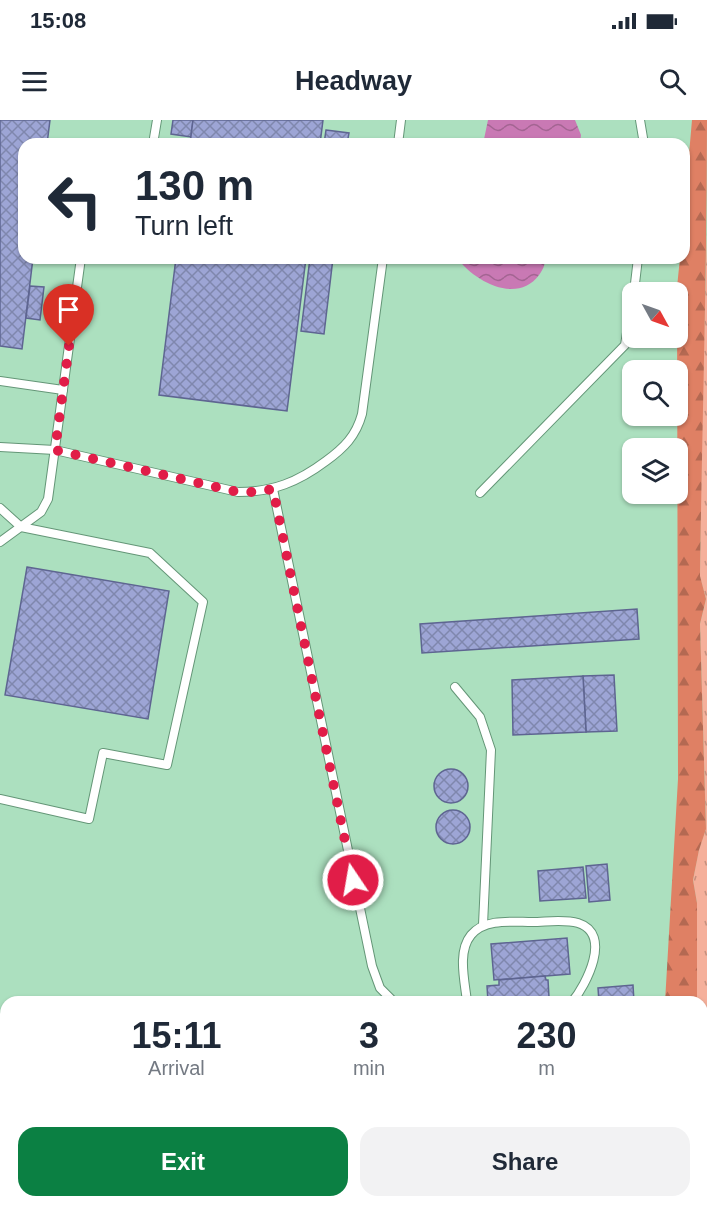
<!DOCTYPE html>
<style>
:root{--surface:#fff;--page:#f2f2f3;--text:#1f2937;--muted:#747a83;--accent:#0b8043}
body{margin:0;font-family:Helvetica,sans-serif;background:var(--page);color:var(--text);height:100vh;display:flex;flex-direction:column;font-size:22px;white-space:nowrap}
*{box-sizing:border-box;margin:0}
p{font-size:20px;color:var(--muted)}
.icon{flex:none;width:33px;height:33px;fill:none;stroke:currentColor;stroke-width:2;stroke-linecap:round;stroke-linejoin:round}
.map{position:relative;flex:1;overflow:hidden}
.panel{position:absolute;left:0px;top:876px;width:708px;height:212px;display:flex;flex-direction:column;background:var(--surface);border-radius:18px 18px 0 0;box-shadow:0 2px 4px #0004}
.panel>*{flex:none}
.hud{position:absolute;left:18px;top:18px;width:672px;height:126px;border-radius:18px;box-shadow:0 2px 4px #0004;background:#fff;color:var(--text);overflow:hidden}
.needle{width:39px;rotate:130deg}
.buttons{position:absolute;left:622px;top:162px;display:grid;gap:12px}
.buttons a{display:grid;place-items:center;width:66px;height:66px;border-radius:12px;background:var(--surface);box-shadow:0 2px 4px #0004;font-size:30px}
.pin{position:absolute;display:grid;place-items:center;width:51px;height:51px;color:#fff;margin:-62px -26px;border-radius:50% 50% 50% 0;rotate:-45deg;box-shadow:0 0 6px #0007}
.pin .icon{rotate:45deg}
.me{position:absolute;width:66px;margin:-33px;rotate:348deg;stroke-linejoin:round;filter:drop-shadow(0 0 4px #0008)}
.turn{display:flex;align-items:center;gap:21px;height:126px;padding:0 18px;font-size:27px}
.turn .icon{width:78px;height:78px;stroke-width:2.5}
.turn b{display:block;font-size:42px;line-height:51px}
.eta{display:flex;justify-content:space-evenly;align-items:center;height:102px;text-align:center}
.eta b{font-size:36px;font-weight:800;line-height:42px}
.button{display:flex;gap:12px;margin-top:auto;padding:12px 18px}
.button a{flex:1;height:69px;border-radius:18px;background:var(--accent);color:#fff;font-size:24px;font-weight:800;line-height:69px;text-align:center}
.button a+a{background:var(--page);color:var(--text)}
.status{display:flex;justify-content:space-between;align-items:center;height:42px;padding:0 30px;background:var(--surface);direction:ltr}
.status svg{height:16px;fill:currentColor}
header{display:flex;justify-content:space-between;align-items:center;height:78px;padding:0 18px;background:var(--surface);font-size:27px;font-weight:800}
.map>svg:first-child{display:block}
.grass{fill:url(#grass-tufts)}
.forest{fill:url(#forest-firs)}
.water{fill:url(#water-waves)}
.building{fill:url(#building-cross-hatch);stroke:#5e6591;stroke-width:1.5}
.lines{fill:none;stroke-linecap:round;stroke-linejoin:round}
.lane-casing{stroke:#649677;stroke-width:10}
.secondary-casing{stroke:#649677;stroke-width:24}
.lane{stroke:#fff;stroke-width:8}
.secondary{stroke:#fff;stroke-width:22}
.route{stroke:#e11d48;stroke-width:10;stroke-dasharray:0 18}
</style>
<div class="status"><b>15:08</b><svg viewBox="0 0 49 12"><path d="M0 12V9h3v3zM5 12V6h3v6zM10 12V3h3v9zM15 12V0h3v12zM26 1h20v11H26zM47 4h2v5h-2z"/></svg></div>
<header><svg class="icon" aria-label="menu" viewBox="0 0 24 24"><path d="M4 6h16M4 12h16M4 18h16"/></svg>Headway<svg class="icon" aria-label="search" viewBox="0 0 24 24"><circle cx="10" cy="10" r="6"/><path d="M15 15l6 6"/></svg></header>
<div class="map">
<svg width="707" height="1087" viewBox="0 0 707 1087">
<defs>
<pattern id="grass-tufts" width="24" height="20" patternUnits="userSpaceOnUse" patternTransform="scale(1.5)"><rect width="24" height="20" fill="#f5b09b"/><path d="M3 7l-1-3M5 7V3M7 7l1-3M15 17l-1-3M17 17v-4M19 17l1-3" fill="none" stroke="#c6907e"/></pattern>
<pattern id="forest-firs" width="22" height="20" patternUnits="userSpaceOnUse" patternTransform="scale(1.5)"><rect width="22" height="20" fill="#df8064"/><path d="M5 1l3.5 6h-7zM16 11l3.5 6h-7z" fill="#b46952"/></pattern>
<pattern id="water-waves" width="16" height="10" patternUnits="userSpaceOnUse" patternTransform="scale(1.5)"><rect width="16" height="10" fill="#c979b4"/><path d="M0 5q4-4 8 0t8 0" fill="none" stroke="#a36492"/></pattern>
<pattern id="building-cross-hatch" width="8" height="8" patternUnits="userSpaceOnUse" patternTransform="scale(1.5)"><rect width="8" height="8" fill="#9da5d5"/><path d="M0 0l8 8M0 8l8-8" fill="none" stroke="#7f87ad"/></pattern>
</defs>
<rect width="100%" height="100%" fill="#ace0bf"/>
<g class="grass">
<polygon points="707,109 707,968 705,1020 702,1030 702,882 697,882 697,783 693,760 699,729 706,709 700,504 706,479 700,457 702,289"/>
<polygon points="183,1082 379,1082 429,1087 234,1087"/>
<polygon points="492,1082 571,1082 570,1087 542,1087"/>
<polygon points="592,1082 669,1082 678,1087 589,1087"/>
</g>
<g class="forest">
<path d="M692,0H707C707,152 702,304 700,456L706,479L700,504L706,709L699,730L693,760L697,783V882H665L678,659L677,167L680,138H684V91Z"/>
<polygon points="0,1061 6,1062 6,1082 183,1082 234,1087 0,1087"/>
</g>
<g class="water">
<polygon points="488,0 575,0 581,15 580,24 483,24"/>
<path d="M457,138H545C545,146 543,149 539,155C517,185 474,161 457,138Z"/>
</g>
<g class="building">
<polygon points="0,0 50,0 47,24 24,24 24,138 33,138 22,229 0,226"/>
<polygon points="173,0 193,0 191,17 171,14"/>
<polygon points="193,0 323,0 320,24 190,24"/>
<polygon points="326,10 349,13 347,24 324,24"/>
<polygon points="176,138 306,138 287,291 159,275"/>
<polygon points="310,138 333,138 324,214 301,211"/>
<polygon points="30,166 44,167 40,200 26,198"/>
<polygon points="27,447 169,471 148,599 5,575"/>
<polygon points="637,489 639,519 422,533 420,504"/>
<polygon points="614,555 617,611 586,612 583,556"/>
<polygon points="583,556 586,612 513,615 512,560"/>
<circle cx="451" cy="666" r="17"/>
<circle cx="453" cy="707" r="17"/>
<polygon points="607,744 610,780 589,782 586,746"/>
<polygon points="583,747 586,778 540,781 538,751"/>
<polygon points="567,818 570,854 494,860 491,824"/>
<polygon points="545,856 546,860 548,860 549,877 488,882 487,866 499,865 499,860"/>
<polygon points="633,865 634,882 599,882 598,868"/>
</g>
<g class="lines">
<g class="lane-casing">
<g id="lane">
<polyline points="640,0 644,24"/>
<polyline points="96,24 107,24"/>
<polyline points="153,24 157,0"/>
<polyline points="398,24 401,0"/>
<polyline points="634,172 638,138"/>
<polyline points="0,261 63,270"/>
<path d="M0,327L55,330L238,372C273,372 298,362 326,341C344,328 356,316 362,294L383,138"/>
<polyline points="273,369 372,846 380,868 394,882"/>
<polyline points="480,373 625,225 633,175"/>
<polyline points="0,388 21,407 150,433 203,482 167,645 103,633 89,699 0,679"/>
<polyline points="0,422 41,392 48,379 81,138"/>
<polyline points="455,567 480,597 491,630 483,805"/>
<path d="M467,882C465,862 457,832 471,815C485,798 513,802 532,802C546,802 564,799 578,803C613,814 586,865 572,882"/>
<polyline points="0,909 6,910"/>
<polyline points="580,1087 581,1082"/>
</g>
</g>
<g class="secondary-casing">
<g id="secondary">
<polyline points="0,997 6,997"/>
<polyline points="702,1043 707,1037"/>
<polyline points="702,1071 707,1071"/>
<polyline points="682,1082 688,1087"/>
</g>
</g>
<use href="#lane" class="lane"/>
<use href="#secondary" class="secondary"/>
</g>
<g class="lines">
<polyline class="route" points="69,226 55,330 238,372 256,372 273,369 353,760"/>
</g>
</svg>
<div class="buttons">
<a><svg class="needle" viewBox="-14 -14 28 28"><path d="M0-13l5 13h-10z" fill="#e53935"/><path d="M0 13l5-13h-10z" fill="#747a83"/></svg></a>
<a><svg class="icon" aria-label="search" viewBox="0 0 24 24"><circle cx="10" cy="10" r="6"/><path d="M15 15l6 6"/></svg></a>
<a><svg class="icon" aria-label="layers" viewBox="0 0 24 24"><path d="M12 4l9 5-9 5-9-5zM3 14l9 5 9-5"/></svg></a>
</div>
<div class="pin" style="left:69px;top:226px;background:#d93025"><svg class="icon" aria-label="arrive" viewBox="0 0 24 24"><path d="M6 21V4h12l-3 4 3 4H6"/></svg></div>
<svg class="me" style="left:353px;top:760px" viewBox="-20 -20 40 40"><circle r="17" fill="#e11d48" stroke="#fff" stroke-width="3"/><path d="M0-11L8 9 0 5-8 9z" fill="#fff"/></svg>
<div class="hud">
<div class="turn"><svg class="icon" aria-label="left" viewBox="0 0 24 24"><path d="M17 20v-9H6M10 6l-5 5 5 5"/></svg><div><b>130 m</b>Turn left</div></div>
</div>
<section class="panel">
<div class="eta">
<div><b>15:11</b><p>Arrival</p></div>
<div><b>3</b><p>min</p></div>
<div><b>230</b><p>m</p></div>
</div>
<div class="button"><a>Exit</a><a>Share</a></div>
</section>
</div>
